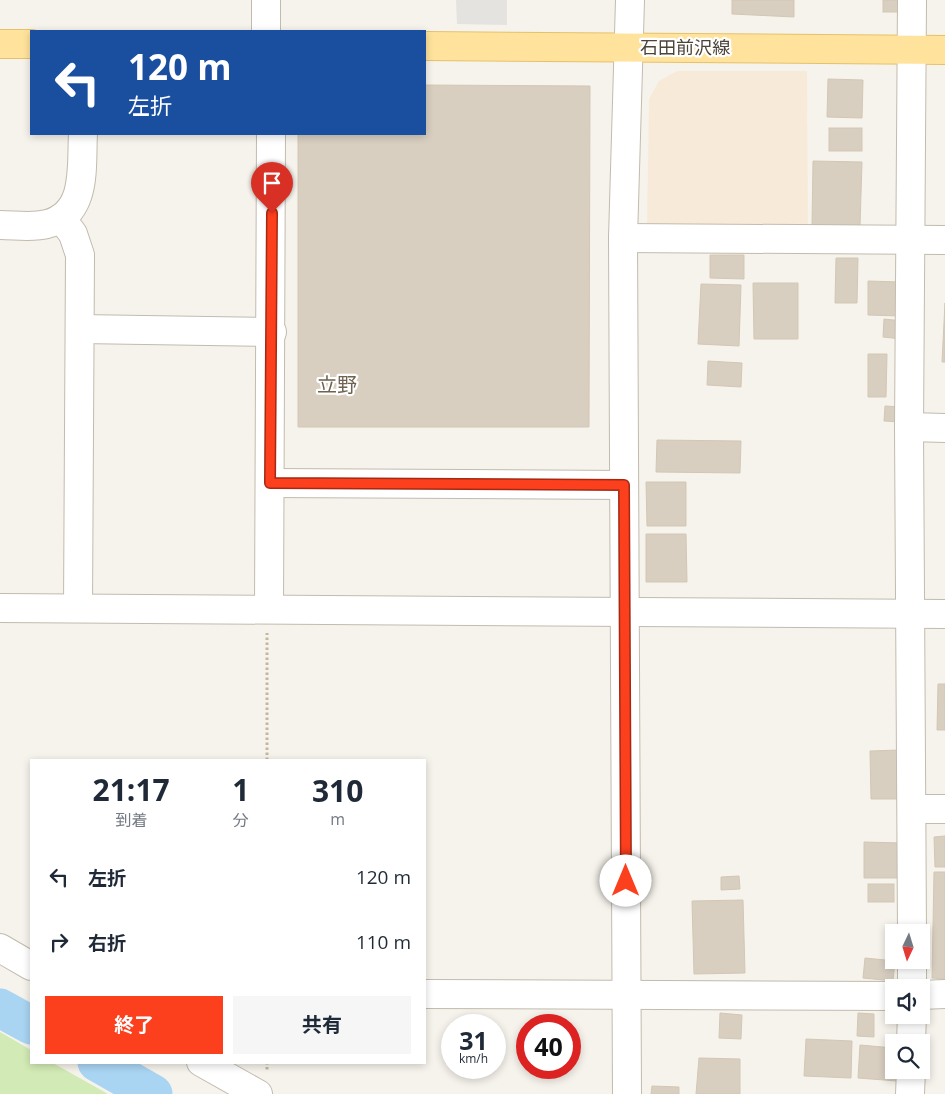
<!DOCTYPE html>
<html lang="ja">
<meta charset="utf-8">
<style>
:root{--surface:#fff;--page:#f6f6f7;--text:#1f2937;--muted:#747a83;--accent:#fc3f1d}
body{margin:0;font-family:"Open Sans","Noto Sans JP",sans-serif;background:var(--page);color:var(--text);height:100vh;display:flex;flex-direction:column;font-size:19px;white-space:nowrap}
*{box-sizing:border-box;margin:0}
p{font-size:16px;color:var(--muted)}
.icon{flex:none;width:28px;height:28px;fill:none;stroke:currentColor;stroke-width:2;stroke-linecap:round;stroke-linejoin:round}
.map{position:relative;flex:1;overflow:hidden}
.side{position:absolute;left:30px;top:759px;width:396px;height:305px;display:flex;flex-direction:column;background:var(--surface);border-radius:0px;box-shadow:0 2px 8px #0003}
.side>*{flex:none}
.guide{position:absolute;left:30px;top:30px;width:396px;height:105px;border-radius:0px;box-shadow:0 2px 8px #0003;background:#1a4fa0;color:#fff;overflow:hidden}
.needle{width:32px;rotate:184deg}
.tools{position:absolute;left:885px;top:924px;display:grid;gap:10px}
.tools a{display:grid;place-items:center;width:45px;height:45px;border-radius:0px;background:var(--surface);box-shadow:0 2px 8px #0003;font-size:25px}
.speed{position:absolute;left:441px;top:1014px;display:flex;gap:10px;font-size:25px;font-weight:700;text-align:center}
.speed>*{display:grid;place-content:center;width:65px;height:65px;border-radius:50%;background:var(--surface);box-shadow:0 2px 8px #0003;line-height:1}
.speed small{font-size:12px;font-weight:400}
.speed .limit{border:8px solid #d22;background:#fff;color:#111}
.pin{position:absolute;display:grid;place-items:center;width:42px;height:42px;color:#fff;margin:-51px -21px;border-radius:50% 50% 50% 0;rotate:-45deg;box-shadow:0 0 5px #0007}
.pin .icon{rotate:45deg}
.me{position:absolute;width:55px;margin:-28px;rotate:0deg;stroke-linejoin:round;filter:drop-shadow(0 0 4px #0008)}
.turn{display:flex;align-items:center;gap:18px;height:105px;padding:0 15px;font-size:22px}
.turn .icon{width:65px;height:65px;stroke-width:2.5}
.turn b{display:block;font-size:35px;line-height:42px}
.eta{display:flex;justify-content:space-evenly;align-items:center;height:85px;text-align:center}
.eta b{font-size:30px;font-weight:700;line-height:35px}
.cta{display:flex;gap:10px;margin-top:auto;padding:10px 15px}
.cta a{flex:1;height:58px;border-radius:0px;background:var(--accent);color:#fff;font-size:20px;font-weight:700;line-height:58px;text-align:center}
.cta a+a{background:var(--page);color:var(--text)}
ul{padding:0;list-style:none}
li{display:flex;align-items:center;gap:15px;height:65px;padding:0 15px}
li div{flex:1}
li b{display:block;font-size:19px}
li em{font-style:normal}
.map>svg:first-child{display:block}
.commercial{fill:#f7ead8}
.green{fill:#d2eab5}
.parking{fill:#e5e3e0}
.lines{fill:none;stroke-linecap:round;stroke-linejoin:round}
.river{stroke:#a9d4f2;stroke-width:39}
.building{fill:#d8cfc1;stroke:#d3c7b4}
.minor-casing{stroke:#c2bbae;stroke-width:30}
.major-casing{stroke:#e6c16a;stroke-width:30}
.path{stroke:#c4b79f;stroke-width:3;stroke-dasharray:2.5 2.5;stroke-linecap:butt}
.minor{stroke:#fff;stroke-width:28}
.major{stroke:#ffe39c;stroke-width:28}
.route-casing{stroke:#a42913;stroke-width:12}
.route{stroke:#fc3f1d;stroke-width:9}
.labels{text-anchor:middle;stroke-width:4.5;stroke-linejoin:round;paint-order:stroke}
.street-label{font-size:18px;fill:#4b4439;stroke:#fff}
.quarter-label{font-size:20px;fill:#6e6250;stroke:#fff}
</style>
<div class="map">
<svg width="945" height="1094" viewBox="0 0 945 1094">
<rect width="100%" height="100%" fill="#f6f3ec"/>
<polygon class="commercial" points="677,71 807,71 808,228 647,228 649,99 659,81"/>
<polygon class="green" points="0,1032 31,1050 31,1062 53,1063 108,1094 0,1094"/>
<polygon class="parking" points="456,0 507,0 507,25 457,24"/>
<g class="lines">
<g class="river">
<polyline points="0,1008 31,1025"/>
<polyline points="97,1062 153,1094"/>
</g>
</g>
<g class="building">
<polygon points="732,0 794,0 794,17 732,14"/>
<rect x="883" y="0" width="21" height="12"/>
<polygon points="828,79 863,80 862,118 827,117"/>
<polygon points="425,85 590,86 589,427 298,427 298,134 425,134"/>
<rect x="829" y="128" width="33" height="23"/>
<polygon points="813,161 862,162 860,226 812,225"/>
<polygon points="710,255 744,255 744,279 710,278"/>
<polygon points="836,258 858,258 857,303 835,303"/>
<polygon points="868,281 900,282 899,316 868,315"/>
<polygon points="753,283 798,283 798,339 754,339"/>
<polygon points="701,284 741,285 739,346 698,344"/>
<polygon points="945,303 945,362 942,362"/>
<polygon points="884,319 903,321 901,339 883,337"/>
<polygon points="868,354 887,354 886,397 868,397"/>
<polygon points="708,361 742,363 741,387 707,385"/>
<polygon points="885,406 901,407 900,422 884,421"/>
<polygon points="657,440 741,441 740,473 656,472"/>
<polygon points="646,482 686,482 686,526 647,526"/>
<polygon points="646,534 686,534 687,582 646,582"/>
<polygon points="938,684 945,684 945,730 937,730"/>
<polygon points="900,750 901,799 871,799 870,751"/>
<polygon points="945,836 945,867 935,867 934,837"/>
<polygon points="864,842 901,843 902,878 864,878"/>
<polygon points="934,872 945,872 945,979 932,978"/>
<polygon points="739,876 740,889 721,890 721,877"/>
<rect x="868" y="884" width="26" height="18"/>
<polygon points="743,900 745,973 694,974 692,901"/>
<polygon points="865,958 895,961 893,981 863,978"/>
<polygon points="720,1013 742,1015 741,1039 719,1038"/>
<polygon points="858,1013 874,1014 874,1037 857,1036"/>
<polygon points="806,1039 852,1041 851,1078 804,1076"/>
<polygon points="860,1045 894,1048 894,1070 897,1070 897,1081 858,1078"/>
<polygon points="699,1058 740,1059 740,1094 696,1094"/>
<polygon points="652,1086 679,1087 679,1094 651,1094"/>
</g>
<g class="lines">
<g class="minor-casing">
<g id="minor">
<polyline points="266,31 266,0"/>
<polyline points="61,218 73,234 80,255 78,608"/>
<path d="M0,225C15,225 33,228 47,224C88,214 81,166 83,134"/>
<polyline points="623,238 945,240"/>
<polyline points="80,329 272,332"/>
<polyline points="909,427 945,428"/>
<polyline points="270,483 624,485"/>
<polyline points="0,608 945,614"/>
<polyline points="269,609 271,134"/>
<polyline points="912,809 945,809"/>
<polyline points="912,932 909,427 912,0"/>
<polyline points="0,948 31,966"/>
<polyline points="912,988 912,960"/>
<polyline points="425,994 894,996"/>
<polyline points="921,995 945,994"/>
<polyline points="911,1042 912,1015"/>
<polyline points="201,1062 258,1094"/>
<polyline points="627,1094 623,238 630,0"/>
<polyline points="910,1094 911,1070"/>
</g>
</g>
<g class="major-casing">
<g id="major">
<polyline points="0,44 31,44"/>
<polyline points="425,46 945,50"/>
</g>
</g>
<g class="path">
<polyline points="267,760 267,633"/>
<polyline points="267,1062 267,1071"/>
</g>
<use href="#minor" class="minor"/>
<use href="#major" class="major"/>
</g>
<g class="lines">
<g class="route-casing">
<polyline id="route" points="272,213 270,483 624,485 626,881"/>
</g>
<use href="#route" class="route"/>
</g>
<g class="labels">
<g class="street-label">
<text x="685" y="54">石田前沢線</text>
</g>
<g class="quarter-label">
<text x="337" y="392">立野</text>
</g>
</g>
</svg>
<div class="tools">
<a><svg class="needle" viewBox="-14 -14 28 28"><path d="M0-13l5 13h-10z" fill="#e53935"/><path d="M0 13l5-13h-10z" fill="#747a83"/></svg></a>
<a><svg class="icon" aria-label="sound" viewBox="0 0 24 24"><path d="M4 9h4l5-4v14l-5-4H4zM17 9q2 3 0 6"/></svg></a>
<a><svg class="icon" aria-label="search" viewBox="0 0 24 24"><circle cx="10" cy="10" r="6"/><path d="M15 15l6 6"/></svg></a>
</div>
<div class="speed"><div>31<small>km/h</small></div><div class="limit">40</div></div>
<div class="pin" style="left:272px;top:213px;background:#d93025"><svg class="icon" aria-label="arrive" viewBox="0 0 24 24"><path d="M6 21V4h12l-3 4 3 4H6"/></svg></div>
<svg class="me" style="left:626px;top:881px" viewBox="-20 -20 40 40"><circle r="19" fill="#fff"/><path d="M0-13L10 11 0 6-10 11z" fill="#fc3f1d"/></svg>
<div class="guide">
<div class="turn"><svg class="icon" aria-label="left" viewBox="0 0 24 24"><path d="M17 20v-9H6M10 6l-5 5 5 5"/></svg><div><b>120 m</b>左折</div></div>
</div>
<section class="side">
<div class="eta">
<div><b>21:17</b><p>到着</p></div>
<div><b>1</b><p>分</p></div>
<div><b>310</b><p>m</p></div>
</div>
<ul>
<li><svg class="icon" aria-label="left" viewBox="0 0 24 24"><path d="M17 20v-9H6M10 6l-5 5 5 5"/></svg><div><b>左折</b></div><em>120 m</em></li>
<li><svg class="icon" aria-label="right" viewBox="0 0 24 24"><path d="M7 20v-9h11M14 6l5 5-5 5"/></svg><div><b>右折</b></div><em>110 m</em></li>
</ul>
<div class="cta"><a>終了</a><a>共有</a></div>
</section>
</div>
